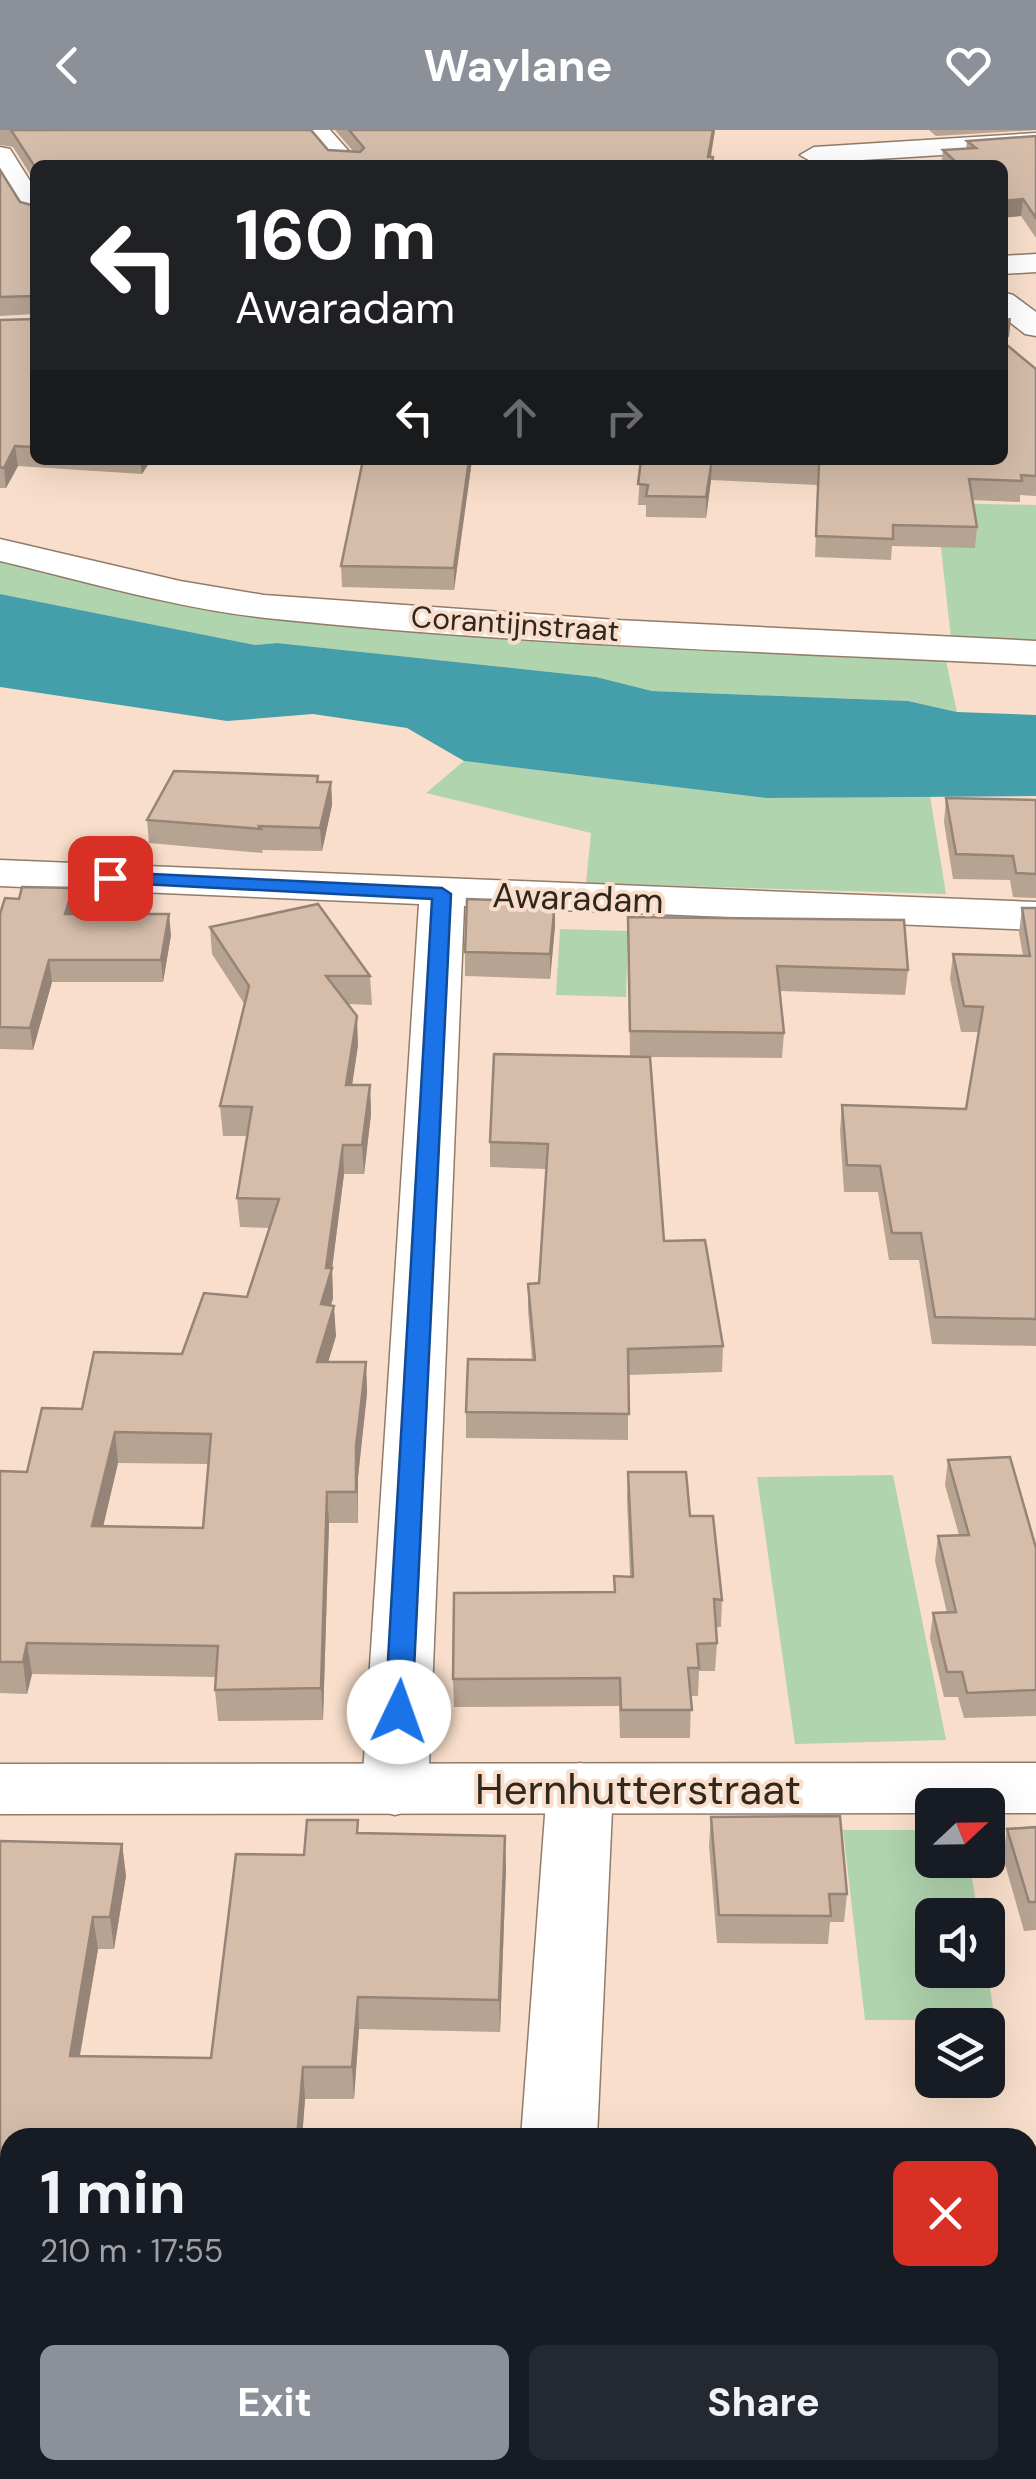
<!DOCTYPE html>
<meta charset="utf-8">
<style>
:root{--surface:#171b24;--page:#242831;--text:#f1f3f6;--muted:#9ea1a6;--accent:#8c9099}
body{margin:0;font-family:"DM Sans",sans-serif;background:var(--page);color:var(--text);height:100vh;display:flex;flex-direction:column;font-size:38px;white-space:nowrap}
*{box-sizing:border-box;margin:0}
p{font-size:32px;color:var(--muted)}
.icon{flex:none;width:55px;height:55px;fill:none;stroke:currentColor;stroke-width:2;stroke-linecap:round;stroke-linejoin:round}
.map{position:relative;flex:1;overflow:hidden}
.sheet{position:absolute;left:0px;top:1998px;width:1038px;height:352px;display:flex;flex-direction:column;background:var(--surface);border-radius:30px 30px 0 0;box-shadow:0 10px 40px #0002}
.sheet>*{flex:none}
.top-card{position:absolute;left:30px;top:30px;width:978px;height:305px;border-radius:15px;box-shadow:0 10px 40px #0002;background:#202124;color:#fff;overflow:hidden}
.needle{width:65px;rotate:68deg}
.tools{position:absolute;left:915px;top:1658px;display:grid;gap:20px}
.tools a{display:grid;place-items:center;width:90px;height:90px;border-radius:15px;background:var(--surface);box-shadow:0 10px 40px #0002;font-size:50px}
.pin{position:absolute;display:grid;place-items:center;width:85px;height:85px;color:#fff;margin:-42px;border-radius:20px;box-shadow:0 5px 15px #0006}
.me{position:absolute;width:110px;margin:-55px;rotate:3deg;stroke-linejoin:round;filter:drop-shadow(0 0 8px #0008)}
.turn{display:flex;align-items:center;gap:35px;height:210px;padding:0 40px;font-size:45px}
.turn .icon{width:130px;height:130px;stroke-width:2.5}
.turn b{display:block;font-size:70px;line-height:85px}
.lanes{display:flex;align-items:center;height:95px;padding:0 40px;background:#0003;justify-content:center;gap:50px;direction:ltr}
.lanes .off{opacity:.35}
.round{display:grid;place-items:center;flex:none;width:105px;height:105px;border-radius:15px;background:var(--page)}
.head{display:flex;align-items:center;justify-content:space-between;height:170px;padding:0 40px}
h1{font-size:60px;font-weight:700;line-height:75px}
.button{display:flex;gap:20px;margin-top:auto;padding:20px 40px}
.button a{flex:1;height:115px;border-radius:15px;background:var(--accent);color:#fff;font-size:40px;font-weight:700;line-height:115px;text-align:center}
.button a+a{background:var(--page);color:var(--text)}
header{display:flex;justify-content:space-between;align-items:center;height:130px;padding:0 40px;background:var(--accent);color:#fff;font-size:45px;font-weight:700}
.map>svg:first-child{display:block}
.green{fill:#b0d4ae}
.water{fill:#449faa}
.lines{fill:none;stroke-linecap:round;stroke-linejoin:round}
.minor-casing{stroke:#927b69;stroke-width:3}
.tertiary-casing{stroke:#927b69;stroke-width:3}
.minor{fill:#fff;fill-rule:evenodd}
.tertiary{fill:#fff;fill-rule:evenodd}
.wall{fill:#b7a392;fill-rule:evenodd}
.shaded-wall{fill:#958477}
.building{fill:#d5bdaa;stroke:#958477;stroke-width:2.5;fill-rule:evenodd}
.route{fill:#1a73e8;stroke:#114b97;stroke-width:2.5}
.labels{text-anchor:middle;stroke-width:8;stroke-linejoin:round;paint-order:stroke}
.far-street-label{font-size:30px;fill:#30271f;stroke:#f9dfcb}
.street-label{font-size:35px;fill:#30271f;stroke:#f9dfcb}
.near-street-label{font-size:42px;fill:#30271f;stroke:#f9dfcb}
</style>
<header><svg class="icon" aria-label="back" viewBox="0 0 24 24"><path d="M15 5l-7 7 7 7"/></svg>Waylane<svg class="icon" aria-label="heart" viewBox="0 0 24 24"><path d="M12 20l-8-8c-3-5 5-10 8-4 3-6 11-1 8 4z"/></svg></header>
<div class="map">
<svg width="1036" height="2349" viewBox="0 0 1036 2349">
<rect width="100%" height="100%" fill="#f9dfcb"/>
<g class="green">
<polygon points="936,373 1036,375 1036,511 951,508"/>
<polygon points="0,428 138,462 945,526 957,582 908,571 652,561 596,547 277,513 255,515 0,464"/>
<polygon points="464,631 766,668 930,666 946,764 586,753 591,703 426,663"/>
<polygon points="560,799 628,801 626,867 556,865"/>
<polygon points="893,1345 946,1610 795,1614 757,1347"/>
<polygon points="843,1700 932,1700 932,1730 969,1730 978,1785 932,1785 932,1840 987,1840 995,1890 865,1890"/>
</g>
<polygon class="water" points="0,464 255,515 277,513 596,547 652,561 908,571 957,582 1036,585 1036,666 766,668 464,631 407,598 313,584 227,591 0,557"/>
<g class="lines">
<g class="minor-casing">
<g id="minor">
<polygon points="302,0 330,0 361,35 332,35"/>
<polygon points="1036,3 1036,19 814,33 800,25 814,17"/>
<polygon points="0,17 10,19 35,59 35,91 25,88 0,47"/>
<polygon points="1036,124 1036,142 1002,144 1002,126"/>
<polygon points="1002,162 1013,165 1036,182 1036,206 1025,204 1002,186"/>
<polygon points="0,730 1036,772 1036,800 464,776 428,1660 419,1678 395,1685 371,1678 362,1660 419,774 0,756"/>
<polygon points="580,1633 604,1640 613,1658 597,2008 521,2008 547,1658 556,1640"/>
<rect x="497" y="2340" width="84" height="9"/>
</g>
</g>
<g class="tertiary-casing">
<g id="tertiary">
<path d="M0,409L180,451L264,465L617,490L1036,511V535C780,522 521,515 266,488C176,478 88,452 0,431Z"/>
<polygon points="1036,1633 1036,1683 988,1683 988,1675 932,1675 932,1683 0,1684 0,1634"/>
</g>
</g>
<use href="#minor" class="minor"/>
<use href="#tertiary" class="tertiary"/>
</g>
<g class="wall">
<polygon points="0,0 311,0 328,20 353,21 335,0 715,0 711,27 35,35 35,52 13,17 0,15"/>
<polygon points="929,0 1036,0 936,6"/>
<polygon points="1036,6 1036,108 1021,86 1002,88 1002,35 941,35 943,20 966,19 967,11"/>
<polygon points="0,40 20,72 35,76 35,184 0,186"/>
<polygon points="35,189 35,330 151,330 142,344 18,336 6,358 0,358 0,190"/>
<polygon points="1036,238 1036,366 1020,365 1020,372 972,370 977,397 975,418 892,416 891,430 815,427 818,355 711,350 706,388 646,387 646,375 638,375 641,330"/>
<polygon points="472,330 454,460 342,457 341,436"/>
<polygon points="318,652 331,652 332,675 322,721 262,720 263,723 149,713 147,690"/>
<polygon points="946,668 1036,670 1036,768 1013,767 1010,750 953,749 944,692"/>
<polygon points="73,758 75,780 74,784 171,805 163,852 52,852 33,920 0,919 0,784 19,769"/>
<polygon points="1022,778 1036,778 1036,1216 932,1214 919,1130 889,1130 878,1062 844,1062 840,1001 842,975 966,979 979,902 961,902 950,849 953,824 1023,826 1019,803"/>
<polygon points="628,787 908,840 905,865 779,861 784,903 782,928 650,927 664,1111 723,1216 722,1242 628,1245 628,1310 466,1308 466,1282 532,1230 528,1180 528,1154 539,1153 546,1039 490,1037 490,1012 630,926"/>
<polygon points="555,796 550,849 465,846 465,822"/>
<path d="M210,797L370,846L372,875L348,874L358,915L352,955H370L371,984L364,1044H344L332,1139L333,1168L331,1175L336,1206L328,1232H366L367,1263L358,1347V1393H329L323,1590L218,1591L215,1560L216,1547L32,1544L27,1564L0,1563V1341L27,1342L82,1279L182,1224L247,1167L270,1098L240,1097L237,1068L247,1006H223L220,976L245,875L212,824ZM118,1333L208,1334L203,1398L103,1396Z"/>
<polygon points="948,1330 1036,1418 1036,1586 964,1588 958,1567 944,1567 930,1508 933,1483 947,1483 935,1431 938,1406 959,1405 945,1355"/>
<polygon points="628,1342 690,1386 722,1470 721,1497 716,1497 717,1513 715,1541 699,1541 698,1566 691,1566 690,1608 620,1608 619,1576 454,1577 453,1549 614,1462 614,1446 630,1446 627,1369"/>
<polygon points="711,1687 847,1764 844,1792 830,1792 828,1814 717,1813 709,1715"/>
<polygon points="1036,1697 1036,1800 1024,1801 1003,1727 1007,1699"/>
<polygon points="358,1703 506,1738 500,1902 359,1899 354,1969 305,1969 302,2008 10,2008 10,2088 0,2088 0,1711 122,1714 126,1746 114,1819 98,1819 80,1926 211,1928 304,1725"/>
<rect x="1028" y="2064" width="8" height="98"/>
</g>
<g class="shaded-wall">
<polygon points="713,0 715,0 709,35 708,27"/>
<polygon points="1023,69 1021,86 1002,88 1002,71"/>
<polygon points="1011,188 1009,207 1002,208 1002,189"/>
<polygon points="15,316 18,336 6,358 4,338"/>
<polygon points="140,330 151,330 142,344"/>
<polygon points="469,330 472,330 454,460 454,438"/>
<polygon points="712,330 711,350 706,388 706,367"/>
<polygon points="331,652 332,675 322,721 320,698"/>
<polygon points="73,758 75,780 68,806 65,784"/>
<polygon points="555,772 555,796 550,849 550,824"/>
<polygon points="169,784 171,805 163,852 161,830"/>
<polygon points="49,830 52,852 33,920 30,898"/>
<polygon points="357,886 358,915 348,983 346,955"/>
<polygon points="370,955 371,984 364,1044 362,1015"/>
<polygon points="343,1015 344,1044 332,1139 333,1168 322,1205 321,1174"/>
<polygon points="334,1176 336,1206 319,1262 317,1232"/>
<polygon points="366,1232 367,1263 358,1347 358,1393 356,1316"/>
<polygon points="115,1302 118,1333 96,1427 92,1396"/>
<polygon points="327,1362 329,1393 323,1590 321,1558"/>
<polygon points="27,1513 32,1544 27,1564 23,1532"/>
<polygon points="505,1706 506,1738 500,1902 499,1870"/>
<polygon points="122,1714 126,1746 114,1819 110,1787"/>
<polygon points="93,1787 98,1819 74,1958 70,1926"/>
<polygon points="358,1867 359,1899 354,1969 352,1937"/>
<polygon points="303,1937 305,1969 302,2008 297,2008"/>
</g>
<g class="building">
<polygon points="11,0 311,0 328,20 360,22 364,18 349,0 713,0 708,27 713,27 712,35 35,35 35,37"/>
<polygon points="1036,6 1036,88 1023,69 1002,71 1002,35 959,35 943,20 976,18 967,11"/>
<polygon points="0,40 20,72 35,76 35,166 0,167"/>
<polygon points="35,189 35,317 15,316 4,338 0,337 0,190"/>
<polygon points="1002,211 1036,239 1036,346 1021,345 1022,351 969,349 977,397 893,395 893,409 816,406 819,334 716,330 1002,330"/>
<polygon points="363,330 469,330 454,438 341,436"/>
<polygon points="641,330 712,330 706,367 646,366 648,355 638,354"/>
<polygon points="174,641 318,646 317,652 331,652 320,698 259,696 261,699 147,690"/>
<polygon points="946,668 1036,670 1036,744 1016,743 1013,726 956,724"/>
<polygon points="22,757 73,758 65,784 169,784 161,830 49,830 30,898 0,897 0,784 5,768 19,769"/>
<polygon points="467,769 555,772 550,824 465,822"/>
<path d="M318,774L370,846H326L357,886L346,955H370L362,1015H343L326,1138H332L321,1174L334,1176L317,1232H366L356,1316V1362H327L321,1558L215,1560L218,1516L27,1513L23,1532H0V1341L27,1342L42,1278L82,1279L94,1222L182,1224L204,1163L247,1167L279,1069L237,1068L252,977L220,976L249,856L210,797ZM115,1302L211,1304L203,1398L92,1396Z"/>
<polygon points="1022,778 1036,778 1036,1189 935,1187 921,1103 892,1103 880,1036 847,1035 842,975 966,979 983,877 964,876 953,824 1030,826"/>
<polygon points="628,787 904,790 908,840 777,836 784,903 630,901"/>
<polygon points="494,924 650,927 664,1111 705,1110 723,1216 628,1219 629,1284 466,1282 468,1229 535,1230 528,1154 539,1153 548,1014 490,1012"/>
<polygon points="1010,1327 1036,1418 1036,1560 967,1563 962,1542 947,1542 933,1483 956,1482 938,1406 969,1405 948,1330"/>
<polygon points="628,1342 686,1342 690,1386 713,1386 722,1470 714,1469 717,1513 697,1514 699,1538 688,1538 692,1580 621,1580 620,1548 453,1549 454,1463 615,1462 614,1446 633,1447"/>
<polygon points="840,1686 847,1764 829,1764 831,1786 719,1785 711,1687"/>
<polygon points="307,1690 358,1690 357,1703 505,1706 499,1870 358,1867 352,1937 303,1937 297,2008 10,2008 10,2056 0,2056 0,1711 122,1714 110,1787 93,1787 70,1926 211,1928 236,1724 304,1725"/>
<polygon points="1036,1697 1036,1772 1029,1772 1007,1699"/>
<polygon points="1028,2064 1036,2064 1036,2136 1028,2137"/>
<polygon points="1028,2312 1036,2313 1036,2349 748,2349 749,2340 1028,2340"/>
<polygon points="0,2329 10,2329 10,2340 386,2340 386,2349 0,2349"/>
</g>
<polygon class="route" points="110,742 442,758 451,764 412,1582 408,1589 389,1589 385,1582 432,769 104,752 104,744"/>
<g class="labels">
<g class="far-street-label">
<text transform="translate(515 494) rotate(4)" y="10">Corantijnstraat</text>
</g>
<g class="street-label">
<text transform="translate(578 768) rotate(2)" y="12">Awaradam</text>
</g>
<g class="near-street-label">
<text x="638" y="1674">Hernhutterstraat</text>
</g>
</g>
</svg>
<div class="tools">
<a><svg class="needle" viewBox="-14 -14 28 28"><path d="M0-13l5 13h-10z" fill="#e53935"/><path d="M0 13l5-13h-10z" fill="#9ea1a6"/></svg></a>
<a><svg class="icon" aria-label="sound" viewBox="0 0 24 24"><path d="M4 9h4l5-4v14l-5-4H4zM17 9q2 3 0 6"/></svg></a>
<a><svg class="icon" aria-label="layers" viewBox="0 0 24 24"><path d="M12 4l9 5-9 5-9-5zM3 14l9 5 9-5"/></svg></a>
</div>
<div class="pin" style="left:110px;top:748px;background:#d93025"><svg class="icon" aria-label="arrive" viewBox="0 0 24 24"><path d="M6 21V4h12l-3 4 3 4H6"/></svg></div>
<svg class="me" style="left:399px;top:1582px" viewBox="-20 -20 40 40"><circle r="19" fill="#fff"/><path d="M0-13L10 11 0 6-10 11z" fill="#1a73e8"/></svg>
<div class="top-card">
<div class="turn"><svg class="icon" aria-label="left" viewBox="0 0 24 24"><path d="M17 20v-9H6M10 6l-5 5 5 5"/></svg><div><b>160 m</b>Awaradam</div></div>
<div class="lanes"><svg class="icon" aria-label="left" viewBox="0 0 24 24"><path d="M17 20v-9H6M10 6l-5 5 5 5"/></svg><svg class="icon off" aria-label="ahead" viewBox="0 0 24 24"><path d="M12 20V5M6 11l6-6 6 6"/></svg><svg class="icon off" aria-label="right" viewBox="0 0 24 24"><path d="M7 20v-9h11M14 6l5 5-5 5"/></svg></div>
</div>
<section class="sheet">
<div class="head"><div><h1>1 min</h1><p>210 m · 17:55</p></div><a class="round" style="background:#d93025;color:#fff"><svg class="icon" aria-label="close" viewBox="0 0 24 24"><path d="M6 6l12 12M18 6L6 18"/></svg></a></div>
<div class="button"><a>Exit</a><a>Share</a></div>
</section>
</div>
